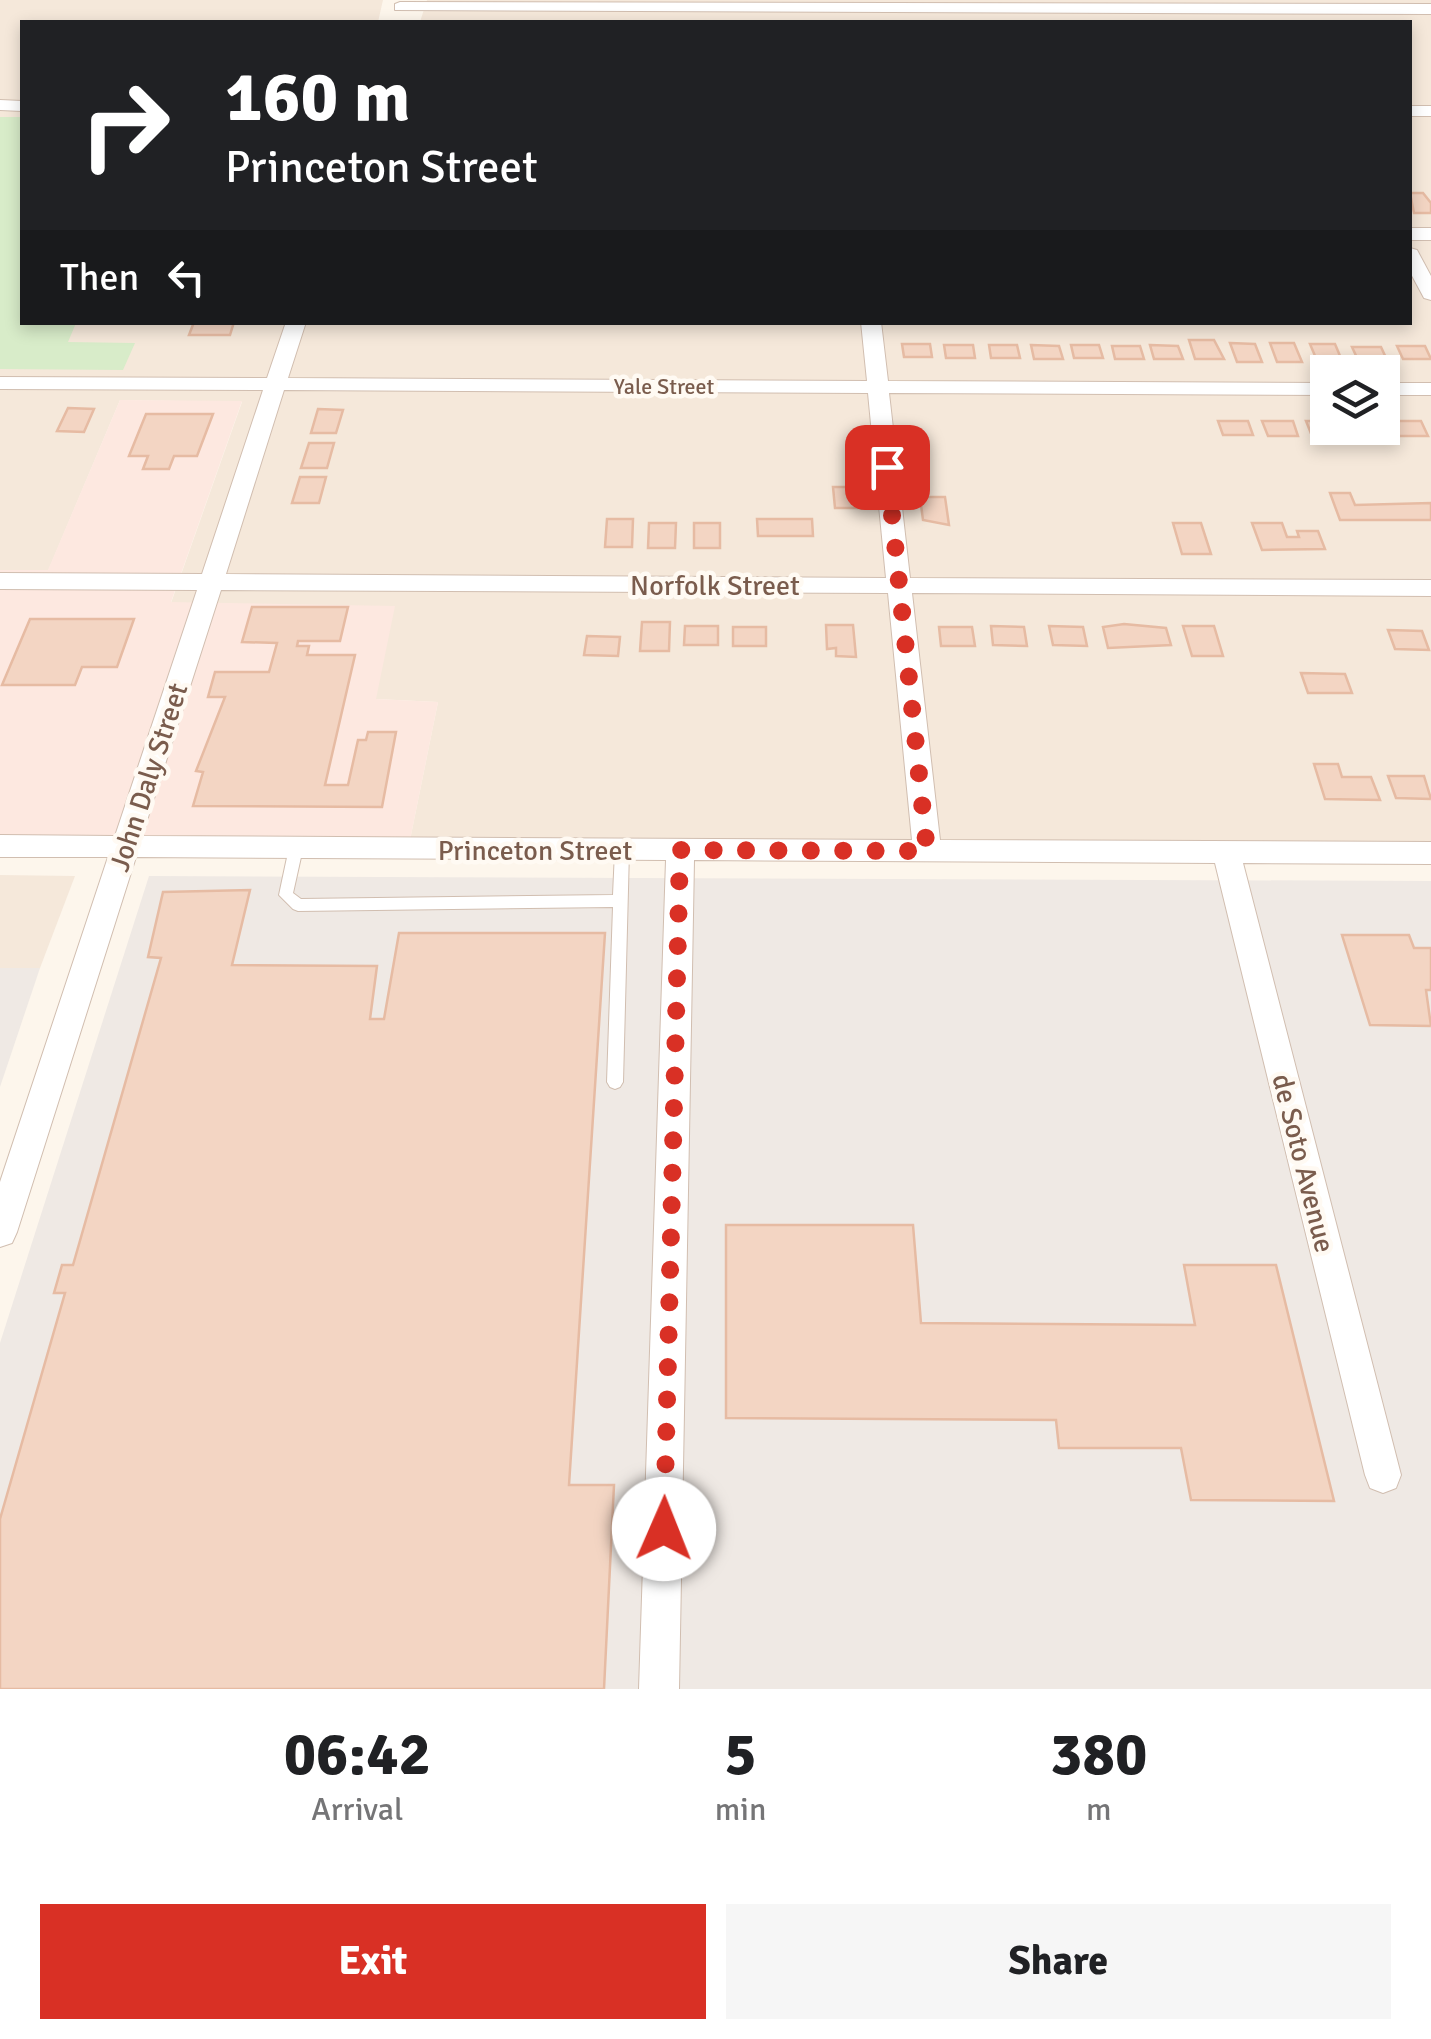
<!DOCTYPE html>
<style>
:root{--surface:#fff;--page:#f6f6f6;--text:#202124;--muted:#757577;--accent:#d93025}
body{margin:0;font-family:Signika,sans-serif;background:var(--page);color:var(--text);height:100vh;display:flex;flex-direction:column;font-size:38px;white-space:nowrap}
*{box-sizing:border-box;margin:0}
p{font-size:32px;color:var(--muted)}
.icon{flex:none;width:55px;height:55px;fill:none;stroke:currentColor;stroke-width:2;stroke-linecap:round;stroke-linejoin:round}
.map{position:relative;height:1689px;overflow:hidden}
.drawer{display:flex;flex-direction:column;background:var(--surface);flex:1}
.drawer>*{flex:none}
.banner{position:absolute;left:20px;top:20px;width:1392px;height:305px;border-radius:0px;box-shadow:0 5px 15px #0003;background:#202124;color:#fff;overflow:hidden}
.tools{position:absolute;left:1310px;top:355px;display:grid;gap:20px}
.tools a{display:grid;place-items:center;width:90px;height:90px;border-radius:0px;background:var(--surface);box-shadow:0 5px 15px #0003;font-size:50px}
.pin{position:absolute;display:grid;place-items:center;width:85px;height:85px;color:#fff;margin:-42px;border-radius:20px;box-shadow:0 5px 15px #0006}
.me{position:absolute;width:110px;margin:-55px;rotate:1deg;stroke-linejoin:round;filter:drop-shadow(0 0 8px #0008)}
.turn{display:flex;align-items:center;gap:35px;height:210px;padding:0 40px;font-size:45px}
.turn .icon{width:130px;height:130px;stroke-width:2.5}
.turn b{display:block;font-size:70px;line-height:85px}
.then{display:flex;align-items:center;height:95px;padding:0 40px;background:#0003;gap:20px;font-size:38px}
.eta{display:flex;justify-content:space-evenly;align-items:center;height:170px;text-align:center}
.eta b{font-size:60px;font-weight:800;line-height:70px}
.button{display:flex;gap:20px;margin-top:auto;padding:20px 40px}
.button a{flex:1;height:115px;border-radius:0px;background:var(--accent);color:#fff;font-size:40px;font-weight:800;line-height:115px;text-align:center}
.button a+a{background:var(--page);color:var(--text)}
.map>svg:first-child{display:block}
.residential{fill:#f5e8da;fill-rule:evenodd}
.commercial{fill:#fde8e0}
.industrial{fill:#efe9e4}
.green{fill:#d8ecc9}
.building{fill:#f3d5c3;stroke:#e6bba3;stroke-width:2.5}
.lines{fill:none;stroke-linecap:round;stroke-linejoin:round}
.lane-casing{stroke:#d1beb0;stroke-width:2}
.street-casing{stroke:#d1beb0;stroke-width:2}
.lane{fill:#fff;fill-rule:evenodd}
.street{fill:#fff;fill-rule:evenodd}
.route{stroke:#d93025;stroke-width:18;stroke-dasharray:0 32.4}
.labels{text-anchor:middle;stroke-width:9;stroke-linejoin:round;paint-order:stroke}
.far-street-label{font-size:22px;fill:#7a5c4d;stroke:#fffaf3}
.street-label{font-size:28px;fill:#7a5c4d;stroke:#fffaf3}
</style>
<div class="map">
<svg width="1431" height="1689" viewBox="0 0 1431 1689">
<rect width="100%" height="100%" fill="#fdf6ec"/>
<g class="residential">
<path d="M0,0H383L378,22H22V322H1410V22H420L427,0H1431V846L410,840L438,702L376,699L171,603L242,402L120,400L48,571L0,570ZM1328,372H1382V428H1328Z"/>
<polygon points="0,875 75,876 40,968 0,968"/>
</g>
<polygon class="commercial" points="120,400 242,401 171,602 395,606 376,699 438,702 410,840 0,836 0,570 48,570"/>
<g class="industrial">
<polygon points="149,876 1431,881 1431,1689 0,1689 0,1343"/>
<polygon points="0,968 40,968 0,1087"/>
</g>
<polygon class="green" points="0,117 22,117 22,322 76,323 68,342 135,343 123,370 0,369"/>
<g class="building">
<polygon points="1410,193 1423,193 1431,203 1431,213 1414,213"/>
<polygon points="194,322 234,322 230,335 189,335"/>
<polygon points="1189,340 1214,340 1224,359 1195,359"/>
<polygon points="1230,343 1255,344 1262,362 1237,362"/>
<polygon points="1270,343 1294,343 1302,362 1277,362"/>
<polygon points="902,344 930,344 932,357 904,357"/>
<polygon points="1310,344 1335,344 1343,363 1318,363"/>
<polygon points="944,345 973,345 975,358 946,358"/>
<polygon points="989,345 1017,345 1020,358 991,358"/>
<polygon points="1031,345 1059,346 1063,359 1034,359"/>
<polygon points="1071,345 1099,345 1103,358 1074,358"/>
<polygon points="1150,345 1178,346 1183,359 1154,359"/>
<polygon points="1112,346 1140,346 1144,359 1115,359"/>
<polygon points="1397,346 1425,346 1431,359 1403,359"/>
<polygon points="1352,347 1381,347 1387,360 1358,360"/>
<polygon points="68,408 94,409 84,432 57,431"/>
<polygon points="318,409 343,410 336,433 311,433"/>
<polygon points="146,414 213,414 197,456 174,456 169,469 143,469 148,456 129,456"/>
<polygon points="1218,421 1248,421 1253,435 1223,435"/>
<polygon points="1262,421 1293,421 1298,436 1268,436"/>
<polygon points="1306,421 1328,421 1328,428 1338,428 1342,436 1312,436"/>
<polygon points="1391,421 1421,421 1428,436 1397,436"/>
<polygon points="309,443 334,443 327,468 301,468"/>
<polygon points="300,477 326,477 319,503 292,503"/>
<polygon points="833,487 862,487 865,508 835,508"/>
<polygon points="1330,493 1350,493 1355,505 1431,503 1431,520 1340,520"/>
<polygon points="920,497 945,497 949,525 923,520"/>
<polygon points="607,519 633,519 632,547 605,547"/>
<polygon points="757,519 812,519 813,536 758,536"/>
<polygon points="649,523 676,523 675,548 648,548"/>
<rect x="694" y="523" width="26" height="25"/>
<polygon points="1173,523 1201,523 1211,554 1182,554"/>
<polygon points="1252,523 1282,523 1287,537 1299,537 1297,531 1318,531 1325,549 1262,550"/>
<polygon points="252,607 348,607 340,641 298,641 297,646 309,646 307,655 355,655 325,785 348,785 358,740 366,740 368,732 396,732 382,807 193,806 203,772 196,771 225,697 208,697 215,672 269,672 277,643 242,642"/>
<polygon points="30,619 134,619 117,667 82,667 75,685 2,685"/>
<polygon points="642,622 670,622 669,651 640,651"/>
<polygon points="1124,624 1166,628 1171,645 1108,648 1103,627"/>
<polygon points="826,625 853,625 856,657 836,656 836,648 827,649"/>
<polygon points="685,626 718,626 718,645 684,645"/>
<polygon points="991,626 1024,627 1027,646 993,645"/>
<polygon points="1049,626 1083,627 1087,646 1053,645"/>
<polygon points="1183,626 1214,626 1223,656 1192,656"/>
<rect x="733" y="627" width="33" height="19"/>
<polygon points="939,627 972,627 975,646 941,646"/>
<polygon points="1388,630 1422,631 1429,650 1395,649"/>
<polygon points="587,636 620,637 618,656 584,655"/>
<polygon points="1301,673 1345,674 1352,693 1308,693"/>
<polygon points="1314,764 1338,764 1342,777 1371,777 1380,800 1325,799"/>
<polygon points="1388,776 1424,776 1431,799 1396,798"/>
<polygon points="250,890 232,965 377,966 370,1019 384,1019 399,933 605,933 569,1485 614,1485 604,1689 0,1689 0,1519 65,1293 54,1293 62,1265 73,1265 161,958 148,957 163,892"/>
<polygon points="1342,935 1409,935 1414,948 1431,948 1431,990 1426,990 1431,1026 1370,1025"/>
<polygon points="726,1225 913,1225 921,1323 1195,1325 1184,1265 1276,1265 1334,1501 1191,1500 1181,1448 1059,1448 1056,1420 726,1418"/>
</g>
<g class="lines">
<g class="lane-casing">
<polygon id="lane" points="296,843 301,844 303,848 293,893 301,899 613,895 615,851 617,847 627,847 629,851 623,1082 620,1087 615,1089 610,1087 607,1082 613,907 298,911 293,909 279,895 289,848 291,844"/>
</g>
<g class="street-casing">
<g id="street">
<polygon points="400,2 1431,4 1431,14 395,10 395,4"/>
<polygon points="0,100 22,101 22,111 0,110"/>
<rect x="1410" y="106" width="21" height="10"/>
<rect x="1410" y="228" width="21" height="12"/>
<polygon points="1410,248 1417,250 1431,276 1431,300 1424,298 1410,272"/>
<path d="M286,322H306L288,378L867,381L861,322H881L888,381L1328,383V395L889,393L910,578L1431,580V596L912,593L940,840L1431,842V864L1243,863L1401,1475L1396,1488L1383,1493L1370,1488L1365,1475L1215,863L694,860L679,1689H639L666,860L136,857L17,1232L12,1243L0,1247V1182L108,857H0V835L115,836L197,590L0,589V573L202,574L263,390L0,389V377L267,378ZM284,390L868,393L886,578L226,574ZM221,590L888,593L912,840L142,836Z"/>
<rect x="1382" y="383" width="49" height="12"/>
</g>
</g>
<use href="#lane" class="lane"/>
<use href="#street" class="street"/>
</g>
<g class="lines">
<polyline class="route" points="664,1529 680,850 927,851 887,467"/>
</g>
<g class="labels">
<g class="far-street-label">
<text x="664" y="394">Yale Street</text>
</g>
<g class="street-label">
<text x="715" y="595">Norfolk Street</text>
<text transform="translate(148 777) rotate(-72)" y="10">John Daly Street</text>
<text x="535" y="860">Princeton Street</text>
<text transform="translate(1304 1163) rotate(76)" y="10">de Soto Avenue</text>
</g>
</g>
</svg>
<div class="tools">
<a><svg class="icon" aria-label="layers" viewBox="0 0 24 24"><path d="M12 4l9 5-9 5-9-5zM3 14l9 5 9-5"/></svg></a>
</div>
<div class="pin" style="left:887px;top:467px;background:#d93025"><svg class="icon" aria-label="arrive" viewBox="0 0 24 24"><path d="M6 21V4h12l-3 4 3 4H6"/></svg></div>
<svg class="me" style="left:664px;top:1529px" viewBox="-20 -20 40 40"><circle r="19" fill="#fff"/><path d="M0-13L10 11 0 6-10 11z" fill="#d93025"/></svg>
<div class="banner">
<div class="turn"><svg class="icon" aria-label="right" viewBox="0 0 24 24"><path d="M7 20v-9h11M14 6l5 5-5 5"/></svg><div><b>160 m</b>Princeton Street</div></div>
<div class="then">Then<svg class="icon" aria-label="left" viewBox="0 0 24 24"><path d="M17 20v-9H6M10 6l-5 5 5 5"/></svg></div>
</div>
</div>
<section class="drawer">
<div class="eta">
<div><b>06:42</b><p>Arrival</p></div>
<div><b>5</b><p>min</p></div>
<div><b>380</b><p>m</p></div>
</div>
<div class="button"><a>Exit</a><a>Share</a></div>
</section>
